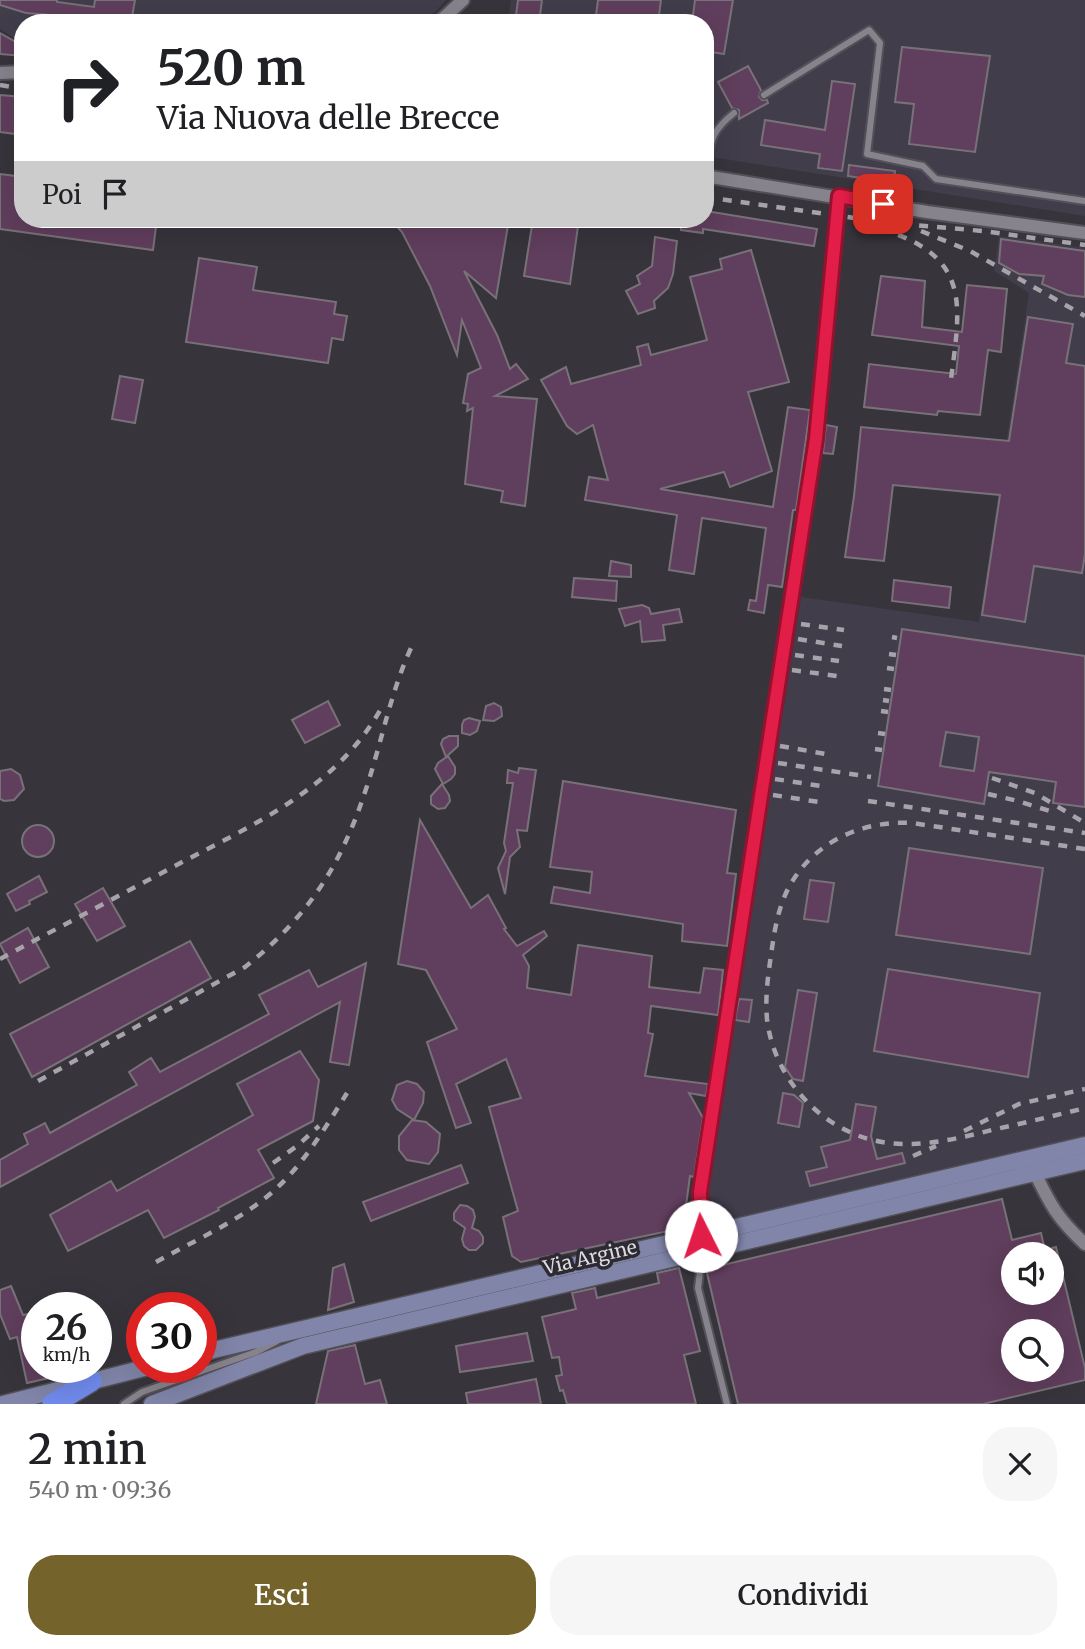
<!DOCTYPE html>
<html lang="it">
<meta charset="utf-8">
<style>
:root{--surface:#fff;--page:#f6f6f6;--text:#202124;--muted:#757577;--accent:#74632b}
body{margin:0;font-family:Merriweather,serif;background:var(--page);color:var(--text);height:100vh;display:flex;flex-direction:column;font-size:26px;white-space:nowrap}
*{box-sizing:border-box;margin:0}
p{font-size:23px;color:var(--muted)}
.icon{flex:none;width:38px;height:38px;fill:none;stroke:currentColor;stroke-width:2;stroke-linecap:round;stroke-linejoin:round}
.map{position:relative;height:1404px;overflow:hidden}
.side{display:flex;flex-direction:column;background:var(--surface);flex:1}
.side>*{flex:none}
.hud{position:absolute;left:14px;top:14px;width:700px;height:214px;border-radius:28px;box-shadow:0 7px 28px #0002;background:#fff;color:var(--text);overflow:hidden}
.controls{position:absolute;left:1001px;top:1242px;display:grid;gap:14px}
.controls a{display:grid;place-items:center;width:63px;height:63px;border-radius:50%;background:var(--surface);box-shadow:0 7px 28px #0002;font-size:35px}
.speed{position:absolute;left:21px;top:1292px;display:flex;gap:14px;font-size:35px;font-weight:700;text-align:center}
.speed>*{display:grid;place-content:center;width:91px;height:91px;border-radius:50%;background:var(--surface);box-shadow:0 7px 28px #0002;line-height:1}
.speed small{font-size:18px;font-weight:400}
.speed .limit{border:10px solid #d22;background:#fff;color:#111}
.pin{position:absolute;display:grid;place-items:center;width:60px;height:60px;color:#fff;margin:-30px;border-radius:14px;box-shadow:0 4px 10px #0006}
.me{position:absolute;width:77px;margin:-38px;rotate:356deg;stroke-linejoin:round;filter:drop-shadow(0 0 5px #0008)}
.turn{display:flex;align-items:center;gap:24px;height:147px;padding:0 28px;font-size:32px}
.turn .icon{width:91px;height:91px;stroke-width:2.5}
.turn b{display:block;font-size:49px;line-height:60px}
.then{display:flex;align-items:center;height:66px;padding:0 28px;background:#0003;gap:14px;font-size:26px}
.round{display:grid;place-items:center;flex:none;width:74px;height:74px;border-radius:28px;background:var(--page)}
.headline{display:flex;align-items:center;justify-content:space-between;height:119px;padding:0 28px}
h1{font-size:42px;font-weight:600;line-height:52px}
.cta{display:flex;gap:14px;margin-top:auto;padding:14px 28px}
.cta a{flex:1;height:80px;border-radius:28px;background:var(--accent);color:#fff;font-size:28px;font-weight:600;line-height:80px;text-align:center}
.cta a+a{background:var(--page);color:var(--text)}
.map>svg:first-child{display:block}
.built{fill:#413d4b}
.building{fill:#603e5d;stroke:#797178;stroke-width:2;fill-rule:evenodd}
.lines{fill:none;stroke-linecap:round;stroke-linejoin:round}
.lane-casing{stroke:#535158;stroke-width:10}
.street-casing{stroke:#535158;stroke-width:16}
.secondary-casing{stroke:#535158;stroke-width:19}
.highway-casing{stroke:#535158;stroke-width:24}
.lane{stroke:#86838c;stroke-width:6}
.street{stroke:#86838c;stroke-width:12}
.secondary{stroke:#8085a9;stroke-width:16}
.highway{stroke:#718bed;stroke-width:21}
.rail{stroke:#a6a3aa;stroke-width:4.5;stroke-dasharray:9 9;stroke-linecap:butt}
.route-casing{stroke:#92132f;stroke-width:18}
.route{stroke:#e11d48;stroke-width:12}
.labels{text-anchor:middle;stroke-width:7;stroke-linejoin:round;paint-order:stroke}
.street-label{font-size:19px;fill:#dddbe1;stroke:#2d2a32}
</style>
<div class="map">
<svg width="1085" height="1404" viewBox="0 0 1085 1404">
<rect width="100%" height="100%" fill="#37343c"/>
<g class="built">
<polygon points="0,0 446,0 436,11 418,23 23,23 23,44 0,29"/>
<polygon points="511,0 1085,0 1085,216 705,156 705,23 508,23"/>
<polygon points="999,236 1085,248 1085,1137 752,1218 734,1220 725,1216 714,1206 708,1195 708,1185 801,597 979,622 1029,293 994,271"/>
</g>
<g class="building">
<polygon points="0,0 57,0 57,2 94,7 95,0 135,0 131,23 92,23 92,20 62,16 26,13 0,5"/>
<polygon points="518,0 542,0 539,23 515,23"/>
<polygon points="598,0 661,0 658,23 595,23"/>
<polygon points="695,0 733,0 724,54 705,51 705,23 692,23"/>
<polygon points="0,33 23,46 23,56 0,54"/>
<polygon points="902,47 990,56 975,152 909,144 914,104 895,102"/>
<polygon points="748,66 761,90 759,97 762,100 767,100 768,103 739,119 739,110 732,108 718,82"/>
<polygon points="832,81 855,84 842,171 818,168 820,154 761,145 765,120 825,130"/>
<polygon points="0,95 23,97 23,135 0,132"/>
<polygon points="849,165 895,171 894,183 848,176"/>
<polygon points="0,174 23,177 23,219 157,219 153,250 0,229"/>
<polygon points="706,211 817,229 814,246 703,229 703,233 681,230 680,219 705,219"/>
<polygon points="390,219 509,219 496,298 464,271 497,335 510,369 516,364 528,379 495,396 537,399 525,506 501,502 503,491 465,484 473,408 467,411 468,404 463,403 468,374 481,368 462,320 457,355 430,286 402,232"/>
<polygon points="533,219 579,219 570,284 524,276"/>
<polygon points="655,237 677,241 673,274 668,288 654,301 655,308 638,314 626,291 640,284 637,276 652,266"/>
<polygon points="1001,239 1085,251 1085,297 1068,295 1042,284 1044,276 1019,274 999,263"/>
<polygon points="751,250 789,382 748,392 772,471 730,487 724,472 660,489 773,507 788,407 810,410 796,510 793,510 782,587 768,585 764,613 748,610 750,600 756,601 766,528 702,518 694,574 669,570 677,515 585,500 589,477 608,480 593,425 577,434 567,426 541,380 566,367 571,384 641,365 637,347 648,344 651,355 707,340 690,277 722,269 720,259"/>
<polygon points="199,258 257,267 253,290 336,302 334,314 347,316 343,340 332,338 328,363 186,342"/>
<polygon points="881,276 925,281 922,327 962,332 967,285 1007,289 1001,352 988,350 980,415 938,411 937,415 864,407 869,364 956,374 959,346 872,335"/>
<polygon points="1028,317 1073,324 1066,363 1085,366 1085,554 1082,573 1034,566 1025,622 982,615 1000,495 893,485 884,561 845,557 854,496 861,427 1009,441"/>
<polygon points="120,376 143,380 135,423 112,419"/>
<polygon points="826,425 837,427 833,454 823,453"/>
<polygon points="611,561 631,565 631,577 609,576"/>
<polygon points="574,578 617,581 616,601 572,597"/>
<polygon points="894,580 951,587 949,608 892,601"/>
<polygon points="642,605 649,608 651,614 679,609 682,622 663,625 665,640 642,642 640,621 625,626 619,609"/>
<path d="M902,629L1085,656V807L1053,803L1056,782L989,772L984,804L878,786ZM946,732L979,737L974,771L940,766Z"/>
<polygon points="328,701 340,725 305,743 292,720"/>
<polygon points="494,703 501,707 502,716 494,721 483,720 486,706"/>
<polygon points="469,718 480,721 477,731 470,735 462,733 462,725 464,720"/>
<polygon points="449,736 458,736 458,746 446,757 441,744 443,739"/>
<polygon points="448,756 455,767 455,774 451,779 443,784 435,769 438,763"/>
<polygon points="519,768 536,770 527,831 517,830 520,847 510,857 505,894 498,868 506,851 504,843 513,783 507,783 508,770 518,773"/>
<polygon points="11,769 20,775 24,789 14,800 4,801 0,799 0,771"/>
<polygon points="563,781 736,810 727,873 736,874 727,946 682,941 683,924 551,903 554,887 590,893 592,872 550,867"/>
<polygon points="442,784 449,795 450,801 445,808 438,809 431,804 431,796"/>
<polygon points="420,820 471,908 488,895 506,928 504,929 517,946 544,931 547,936 523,955 529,966 527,988 571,995 578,945 652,956 649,987 700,993 704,968 723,970 718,1015 651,1006 648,1033 653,1034 645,1076 708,1084 706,1096 689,1093 703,1118 694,1177 690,1176 683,1228 521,1262 512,1256 503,1217 518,1211 489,1107 521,1098 506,1059 456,1084 471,1123 456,1128 427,1042 457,1029 426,970 398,964"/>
<circle cx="38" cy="841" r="16"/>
<polygon points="909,848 1043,868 1030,954 896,935"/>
<polygon points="39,876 47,892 29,901 30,904 16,911 7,894"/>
<polygon points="810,880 834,883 828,922 804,919"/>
<polygon points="103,888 125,926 97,941 75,904"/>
<polygon points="28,928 49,967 20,983 0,944"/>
<polygon points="190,941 211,978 32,1077 10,1034"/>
<polygon points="366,963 349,1065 330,1062 340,1002 0,1187 0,1160 28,1144 24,1134 45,1123 50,1133 137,1085 129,1072 151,1058 160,1072 269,1014 259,995 309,970 318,987"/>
<polygon points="888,969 1040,993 1028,1077 874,1051"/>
<polygon points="798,990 817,993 803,1081 793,1079 785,1067"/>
<polygon points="739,999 752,1000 749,1022 735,1020"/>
<polygon points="300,1051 319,1080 313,1121 258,1150 274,1178 218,1208 219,1210 164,1238 148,1210 68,1251 50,1215 111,1181 117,1191 253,1115 237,1084"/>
<polygon points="407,1081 417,1084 424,1092 423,1103 414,1120 397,1109 392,1100 397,1085"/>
<polygon points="783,1093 794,1095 803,1103 799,1127 778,1123"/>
<polygon points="856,1104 876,1107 871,1136 877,1159 902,1153 905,1163 810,1186 806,1172 827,1167 821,1147 850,1140"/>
<polygon points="412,1120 426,1122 440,1134 438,1152 429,1164 407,1160 399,1150 399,1136"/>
<polygon points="461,1165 468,1183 371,1221 363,1202"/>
<path d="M1002,1199L1012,1240L1041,1233L1046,1255H1013V1293H1052V1248L1056,1247L1085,1368V1380L983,1404H738L706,1269ZM1013,1332H1052V1370H1013Z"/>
<polygon points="460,1205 467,1206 473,1210 475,1217 472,1228 479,1231 483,1237 483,1243 476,1250 469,1250 464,1246 462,1239 465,1228 454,1220 454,1213"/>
<polygon points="344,1264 354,1302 328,1310 333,1268"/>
<polygon points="679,1268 700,1351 684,1355 696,1404 567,1404 563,1390 560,1391 556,1376 562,1375 559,1357 552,1358 542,1317 576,1309 572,1293 595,1288 597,1298 659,1283 657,1273"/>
<polygon points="11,1286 23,1315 37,1312 37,1367 80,1367 80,1371 27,1383 17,1337 10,1339 0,1314 0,1290"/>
<polygon points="527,1333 533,1361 460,1372 456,1346"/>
<polygon points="355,1345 365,1384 380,1380 387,1404 316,1404 328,1351"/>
<polygon points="536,1379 541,1404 468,1404 466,1393"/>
</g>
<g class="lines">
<g class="lane-casing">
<g id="lane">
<polyline points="764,95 869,30 880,43 867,154 923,166 936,179 1085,201"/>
<path d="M705,170C711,142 710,132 734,113"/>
<polyline points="702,1254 698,1288 727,1404"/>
<polyline points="124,1404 142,1392 256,1352 277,1341"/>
</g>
</g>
<g class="street-casing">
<g id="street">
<polyline points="438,23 463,0"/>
<polyline points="0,73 23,72"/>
<polyline points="705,176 927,212 1085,233"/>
<path d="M1035,1173C1051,1206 1058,1219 1085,1244"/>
<polyline points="701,1242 700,1192 816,439 839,196"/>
</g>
</g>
<g class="secondary-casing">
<g id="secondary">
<polyline points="201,1353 1085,1145"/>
<polyline points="3,1404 148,1367"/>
<polyline points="152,1404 303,1346 1085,1161"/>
</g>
</g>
<g class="highway-casing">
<polyline id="highway" points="53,1404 91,1381"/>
</g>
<use href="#lane" class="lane"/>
<use href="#street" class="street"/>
<use href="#secondary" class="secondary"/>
<use href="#highway" class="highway"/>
<g class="rail">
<polyline points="0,85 23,89"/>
<polyline points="705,197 891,223 983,231 1085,245"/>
<path d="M881,229C974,257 960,307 950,387"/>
<polyline points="921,231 970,251 1085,316"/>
<polyline points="801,624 844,630"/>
<polyline points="892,637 897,638"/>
<polyline points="798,639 842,646"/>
<polyline points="889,654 896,655"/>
<polyline points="795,655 839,661"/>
<polyline points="887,668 894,669"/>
<polyline points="792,670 837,676"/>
<polyline points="884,689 891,690"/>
<polyline points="883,700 889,701"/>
<polyline points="881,711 888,712"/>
<polyline points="878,733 885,734"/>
<polyline points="780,746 826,754"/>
<polyline points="875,749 882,750"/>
<polyline points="778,763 871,777"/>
<polyline points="992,778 1035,793 1085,823"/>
<polyline points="775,779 821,786"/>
<polyline points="988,794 1018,801 1056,813"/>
<polyline points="773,795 819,802"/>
<polyline points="868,801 1085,833"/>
<path d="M1085,849L912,823C860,820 809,844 786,893C777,913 774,934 771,955C768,976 765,997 767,1019C774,1079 822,1132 882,1142C919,1148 956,1139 992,1130C1023,1123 1054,1116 1085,1108"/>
<path d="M0,959C56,929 113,899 169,869C250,826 339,789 384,703"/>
<path d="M38,1081L245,967C323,905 352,843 378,749C388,713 396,681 411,648"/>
<polyline points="964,1131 1019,1104 1085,1089"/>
<polyline points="913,1156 936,1146"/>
<polyline points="273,1163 297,1146 319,1126"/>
<path d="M156,1262C192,1242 232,1224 264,1199C299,1172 324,1130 347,1093"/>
</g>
</g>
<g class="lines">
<g class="route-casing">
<polyline id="route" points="701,1236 700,1192 816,439 839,196 883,204"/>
</g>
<use href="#route" class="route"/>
</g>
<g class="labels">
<g class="street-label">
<text transform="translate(590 1257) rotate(-13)" y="7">Via Argine</text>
</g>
</g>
</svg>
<div class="controls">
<a><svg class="icon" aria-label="sound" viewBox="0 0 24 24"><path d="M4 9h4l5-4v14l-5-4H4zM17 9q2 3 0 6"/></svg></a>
<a><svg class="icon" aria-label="search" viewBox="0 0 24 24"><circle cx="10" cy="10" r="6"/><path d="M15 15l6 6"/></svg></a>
</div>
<div class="speed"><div>26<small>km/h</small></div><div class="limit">30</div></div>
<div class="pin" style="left:883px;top:204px;background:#d93025"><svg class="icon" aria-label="arrive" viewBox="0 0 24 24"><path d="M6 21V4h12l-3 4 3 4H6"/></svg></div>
<svg class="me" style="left:701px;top:1236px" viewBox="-20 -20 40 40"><circle r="19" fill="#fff"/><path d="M0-13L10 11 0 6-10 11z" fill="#e11d48"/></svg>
<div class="hud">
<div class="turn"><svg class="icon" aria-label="right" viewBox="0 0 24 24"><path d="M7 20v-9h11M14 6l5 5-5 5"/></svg><div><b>520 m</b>Via Nuova delle Brecce</div></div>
<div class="then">Poi<svg class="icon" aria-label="arrive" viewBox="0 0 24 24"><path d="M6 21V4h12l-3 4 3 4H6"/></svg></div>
</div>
</div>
<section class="side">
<div class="headline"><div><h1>2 min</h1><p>540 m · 09:36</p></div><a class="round"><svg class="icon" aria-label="close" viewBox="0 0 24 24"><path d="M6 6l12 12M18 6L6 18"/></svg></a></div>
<div class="cta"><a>Esci</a><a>Condividi</a></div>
</section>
